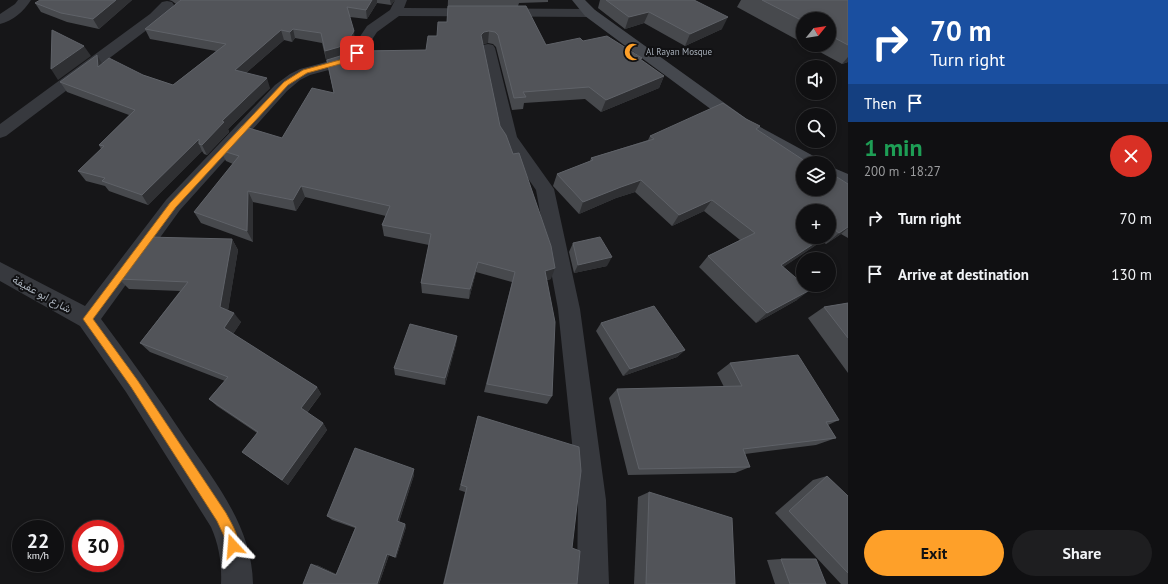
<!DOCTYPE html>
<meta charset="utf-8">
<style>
:root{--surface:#101012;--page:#1e1e20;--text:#f1f3f6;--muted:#9c9d9f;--line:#303032;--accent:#fea029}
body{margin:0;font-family:"PT Sans",Vazirmatn,sans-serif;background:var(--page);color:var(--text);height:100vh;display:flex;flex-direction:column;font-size:15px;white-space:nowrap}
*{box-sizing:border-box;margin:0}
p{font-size:13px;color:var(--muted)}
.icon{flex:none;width:22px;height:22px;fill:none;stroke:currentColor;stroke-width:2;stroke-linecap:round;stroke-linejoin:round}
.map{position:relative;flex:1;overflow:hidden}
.panel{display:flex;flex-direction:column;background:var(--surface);width:320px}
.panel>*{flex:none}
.guide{background:#1a4fa0;color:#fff;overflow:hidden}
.needle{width:26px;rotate:60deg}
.buttons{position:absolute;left:796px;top:12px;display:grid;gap:8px}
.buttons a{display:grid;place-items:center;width:40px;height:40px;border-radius:50%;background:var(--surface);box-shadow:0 2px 6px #0003,0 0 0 1px var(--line);font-size:20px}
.speed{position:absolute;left:12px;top:520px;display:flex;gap:8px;font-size:20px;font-weight:700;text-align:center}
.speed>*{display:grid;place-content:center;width:52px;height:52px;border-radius:50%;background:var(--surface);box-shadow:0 2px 6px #0003,0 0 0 1px var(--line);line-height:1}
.speed small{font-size:10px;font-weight:400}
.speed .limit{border:6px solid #d22;background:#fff;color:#111}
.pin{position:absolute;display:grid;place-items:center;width:34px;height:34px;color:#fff;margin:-17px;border-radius:8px;box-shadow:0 2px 6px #0006}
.me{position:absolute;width:44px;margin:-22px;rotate:341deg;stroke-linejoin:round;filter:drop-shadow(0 0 3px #0008)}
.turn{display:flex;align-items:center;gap:14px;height:84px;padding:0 16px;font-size:18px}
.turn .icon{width:52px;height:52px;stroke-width:2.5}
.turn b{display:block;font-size:28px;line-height:34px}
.then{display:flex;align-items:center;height:38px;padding:0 16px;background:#0003;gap:8px;font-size:15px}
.round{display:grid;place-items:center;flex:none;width:42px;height:42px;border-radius:21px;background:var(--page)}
.overview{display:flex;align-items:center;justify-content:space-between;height:68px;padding:0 16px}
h1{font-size:24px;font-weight:700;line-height:30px;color:#1e9e55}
.action{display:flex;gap:8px;margin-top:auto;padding:8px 16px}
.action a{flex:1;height:46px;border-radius:24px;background:var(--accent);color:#111;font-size:16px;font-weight:700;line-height:46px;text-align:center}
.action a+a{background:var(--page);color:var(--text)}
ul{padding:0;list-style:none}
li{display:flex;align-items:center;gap:12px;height:56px;padding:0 16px}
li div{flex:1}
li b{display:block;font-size:15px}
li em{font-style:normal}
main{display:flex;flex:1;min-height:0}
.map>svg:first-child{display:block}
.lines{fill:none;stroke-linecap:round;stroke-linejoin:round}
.minor{fill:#37393e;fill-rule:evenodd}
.secondary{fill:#45484e;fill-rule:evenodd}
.wall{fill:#47494d;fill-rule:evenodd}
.shaded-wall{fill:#2f3033}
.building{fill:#525459;stroke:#5f6268}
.route{fill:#fea029;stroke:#a5681b}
.labels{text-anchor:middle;stroke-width:4;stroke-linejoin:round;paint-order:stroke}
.far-poi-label{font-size:9px;fill:#a7afb9;stroke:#111113;text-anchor:start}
.street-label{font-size:11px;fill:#a7afb9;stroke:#111113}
</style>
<main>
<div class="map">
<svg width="848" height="584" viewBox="0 0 848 584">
<rect width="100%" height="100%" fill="#161618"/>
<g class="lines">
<g class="minor">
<path d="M18,0H31C24,11 13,21 0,24V14L15,4Z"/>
<path d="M395,0H407L404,8L590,9L595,10L597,13L595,16L590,17L399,16L377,32L359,59L351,64L310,75L300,80L287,91L180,210L101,319C130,358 158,397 185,438C216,483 252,527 253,584H221C222,564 219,545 211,527L126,392L80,326L0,281V262L85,306L166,200L275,85L290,74L300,69L341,58L349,53L367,26L390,10Z"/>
<polygon points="167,1 172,2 174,5 160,20 6,136 0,138 0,124 150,14 162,2"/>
<polygon points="488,44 493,45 495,48 517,137 554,189 580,309 606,500 609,584 577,584 578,500 558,309 536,190 500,138 481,48 483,45"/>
</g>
<g class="secondary">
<polygon points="572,0 585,0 595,10 751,122 819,159 822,163 803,163 803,165 739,130 585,16"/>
<polygon points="829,166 848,174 848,189 829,180"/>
</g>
</g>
<g class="wall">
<polygon points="132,0 99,29 67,22 41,12 35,3"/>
<polygon points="169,0 395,0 391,5 377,3 367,19 350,17 355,41 348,52 342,55 361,51 426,50 447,22 448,0 548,0 548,2 519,3 518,6 546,45 583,41 642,58 641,60 664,76 659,88 601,112 585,99 524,103 523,109 512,110 496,47 493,44 488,43 483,44 500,126 551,279 547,280 552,396 547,404 484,392 512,282 476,272 469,299 422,293 421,283 429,245 384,236 382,225 386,216 305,197 296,211 253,202 253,242 201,223 194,212 233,164 226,161 220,150 282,138 334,93 322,43 295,38 292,42 284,40 246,73 270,88 228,129 229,132 207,155 204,154 202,151 148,205 109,191 105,186 86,181 78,171 101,149 99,145 129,115 67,92 60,82 102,64 143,75 173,85 216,51 150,39 145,29 176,4 172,1"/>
<polygon points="600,0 694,0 722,29 685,46 644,23 625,29 598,8"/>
<polygon points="741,0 848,0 848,62 842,64 807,45 829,45 829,19 803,19 803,43 737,7"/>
<path d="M758,130L803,163L848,184V238L841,234L826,244L822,241L783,267L797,300L756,323L699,267L708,256L740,240L704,211L672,226L635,192L616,198L579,214L553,186L557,174L590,161L591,158L648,140L650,136ZM829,211V237H803Z"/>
<polygon points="232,239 238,250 228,310 241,322 233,334 317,387 321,394 307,413 323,423 327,430 288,485 242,452 257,433 217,406 209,399 225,381 150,352 140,343 180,291 129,289 119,279"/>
<polygon points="573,243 607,266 574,273 569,252"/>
<polygon points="848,303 848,373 808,318 824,307"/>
<polygon points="601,323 685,350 677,357 623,376 596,331"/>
<polygon points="457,336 456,344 445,385 395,375 394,368"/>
<polygon points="730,363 839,420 828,425 836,438 816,445 745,454 750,467 735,473 628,475 609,398 617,389 724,387 717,373"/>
<polygon points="478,416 572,548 577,584 443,584 465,492 459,490"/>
<polygon points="414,469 414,475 399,522 405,524 406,527 396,558 389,555 379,584 303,584 317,565 336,574 355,528 332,520 327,516"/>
<polygon points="827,476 848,496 848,584 841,584 775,513 813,480"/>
<polygon points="649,492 735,584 634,584 638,497"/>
<polygon points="781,559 826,584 775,584 767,560"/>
</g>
<g class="shaded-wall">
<polygon points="116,0 132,0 99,29 93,19"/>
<polygon points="372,0 377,0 377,3 367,19 366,10"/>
<polygon points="390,0 395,0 391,5"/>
<polygon points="649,12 644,23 625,29 629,17"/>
<polygon points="728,17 722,29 685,46 690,34"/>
<polygon points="293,29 295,38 292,42 290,32"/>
<polygon points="281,30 284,40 238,80 235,70"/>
<polygon points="354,31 355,41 348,52 340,57 326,60 325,51"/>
<polygon points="489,31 488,43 483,44 481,35 484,32"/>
<polygon points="84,46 91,56 58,80 51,69"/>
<polygon points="97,55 103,65 98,67"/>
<polygon points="848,57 848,62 842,64"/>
<polygon points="664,76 659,88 601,112 606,100"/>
<polygon points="267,78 270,88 228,129 229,132 207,155 202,145 199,144 202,151 148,205 142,195 199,139 222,121"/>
<polygon points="641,180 635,192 616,198 579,214 583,202 621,187"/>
<polygon points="301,186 305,197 296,211 293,200"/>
<polygon points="248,191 253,202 253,242 247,231"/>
<polygon points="712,200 704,211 672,226 679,215"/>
<polygon points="848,227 848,228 841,234 826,244 839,233"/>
<polygon points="824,237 827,237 822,241 770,276 781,265"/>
<polygon points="232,239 238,250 227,317 220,307"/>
<polygon points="612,257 607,266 574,273 578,265"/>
<polygon points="478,262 476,272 469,299 470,289"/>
<polygon points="555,268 551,279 541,281 545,271"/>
<polygon points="810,290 797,300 756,323 767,313"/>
<polygon points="234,313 241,322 231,337 224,328"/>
<polygon points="457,336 456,344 445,385 445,378"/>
<polygon points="685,350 677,357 623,376 630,369"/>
<polygon points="317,387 321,394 305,415 301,408"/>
<polygon points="323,423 327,430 288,485 282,480"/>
<polygon points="414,469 414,475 398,524 397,521"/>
<polygon points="405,524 406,527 396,558 395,557"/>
<polygon points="387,554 389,555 379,584 377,584"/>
<polygon points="311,564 317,565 340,576 336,575"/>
</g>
<g class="building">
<polygon points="40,0 116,0 93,19 61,13 35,3"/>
<polygon points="181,0 372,0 366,10 347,7 354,31 347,42 339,47 325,51 321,33 293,29 290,32 281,30 235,70 267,78 222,121 224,122 202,145 199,144 199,139 142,195 102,181 105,178 78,171 104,146 99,145 135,110 60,82 97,55 98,67 109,58 143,75 173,85 226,44 145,29"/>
<polygon points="606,0 694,0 728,17 690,34 649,12 629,17"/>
<polygon points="762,0 848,0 848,45 829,35 829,19 803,19 803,21"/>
<polygon points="448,6 526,6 546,45 580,38 583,41 607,36 642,58 640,59 664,76 606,100 589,87 523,92 526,97 514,98 498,35 495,32 489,31 484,32 481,35 500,126 506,135 513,154 519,153 551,246 555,268 545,271 555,322 552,396 487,384 515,272 478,262 470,289 421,283 431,234 382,225 390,206 301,186 293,200 248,191 247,231 194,212 239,156 220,150 242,126 282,138 312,88 334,93 327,60 350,53 359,47 361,51 426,50 428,36 437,36 438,22 447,22"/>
<polygon points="52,30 84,46 51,69"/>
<polygon points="723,103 746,119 760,126 756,129 808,163 803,163 803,189 829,189 829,172 848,184 848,227 839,233 835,230 829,234 829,211 803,211 803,237 824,237 781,265 810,290 767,313 708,256 755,233 712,200 679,215 641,180 621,187 583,202 557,174 593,160 591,158 654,139 650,136"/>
<polygon points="146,237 232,239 220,307 234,313 224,328 317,387 301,408 323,423 282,480 242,452 258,432 209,399 228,377 140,343 188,282 119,279 127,262"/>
<polygon points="600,237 612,257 578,265 573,243"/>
<polygon points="848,303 848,338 824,307"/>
<polygon points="654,306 685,350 630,369 601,323"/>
<polygon points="410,324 457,336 445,378 394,368"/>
<polygon points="798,355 839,420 826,422 836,438 743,449 750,467 639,469 617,389 742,386 730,363"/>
<polygon points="478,416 579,447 581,471 572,548 580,551 577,584 444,584 467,487 461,485"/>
<polygon points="355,448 414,469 397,521 405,524 395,557 387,554 377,584 303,584 311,564 336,575 356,527 327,516"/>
<polygon points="827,476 848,496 848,573 789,511"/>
<polygon points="649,492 732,518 735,584 646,584"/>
<polygon points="781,559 816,559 826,584 790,584"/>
</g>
<path class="route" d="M357,51L360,53L351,61L307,73L288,85L176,207L93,319L138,381L226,513C231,523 242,539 237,550L233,552L229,550L224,536L217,521L131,387L83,319L170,203L284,82L303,70L347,58Z"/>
<defs>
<g id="mosque-bare" transform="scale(1.38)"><path d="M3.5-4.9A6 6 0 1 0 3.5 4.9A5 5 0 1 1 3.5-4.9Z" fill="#fea029" stroke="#111113" stroke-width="2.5" paint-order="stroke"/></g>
</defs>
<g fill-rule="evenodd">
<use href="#mosque-bare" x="633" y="52"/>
</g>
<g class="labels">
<g class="far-poi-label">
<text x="646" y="55">Al Rayan Mosque</text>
</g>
<g class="street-label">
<text transform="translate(42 294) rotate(29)" y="4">شارع ابو عفيفة</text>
</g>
</g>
</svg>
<div class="buttons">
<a><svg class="needle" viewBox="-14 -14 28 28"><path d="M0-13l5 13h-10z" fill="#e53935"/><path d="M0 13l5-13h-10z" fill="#9c9d9f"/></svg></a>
<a><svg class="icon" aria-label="sound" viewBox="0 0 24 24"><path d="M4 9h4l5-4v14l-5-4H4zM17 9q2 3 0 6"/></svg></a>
<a><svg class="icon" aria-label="search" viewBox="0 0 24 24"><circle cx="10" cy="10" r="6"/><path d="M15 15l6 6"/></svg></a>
<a><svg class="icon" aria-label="layers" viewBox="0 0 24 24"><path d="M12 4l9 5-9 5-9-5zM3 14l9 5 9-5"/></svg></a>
<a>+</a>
<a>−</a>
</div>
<div class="speed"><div>22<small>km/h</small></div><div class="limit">30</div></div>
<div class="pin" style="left:357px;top:53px;background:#d93025"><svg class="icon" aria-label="arrive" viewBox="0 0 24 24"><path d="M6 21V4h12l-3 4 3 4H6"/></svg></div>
<svg class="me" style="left:233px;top:546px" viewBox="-20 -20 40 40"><path d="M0-17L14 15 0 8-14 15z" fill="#fea029" stroke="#fff" stroke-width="4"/></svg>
</div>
<section class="panel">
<div class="guide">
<div class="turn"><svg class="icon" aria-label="right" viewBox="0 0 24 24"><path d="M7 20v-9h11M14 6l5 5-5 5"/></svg><div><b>70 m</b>Turn right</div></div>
<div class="then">Then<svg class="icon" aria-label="arrive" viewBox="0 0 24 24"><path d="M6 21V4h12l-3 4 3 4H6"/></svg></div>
</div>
<div class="overview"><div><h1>1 min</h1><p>200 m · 18:27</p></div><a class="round" style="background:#d93025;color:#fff"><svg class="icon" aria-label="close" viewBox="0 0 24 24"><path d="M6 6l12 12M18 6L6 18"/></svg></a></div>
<ul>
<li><svg class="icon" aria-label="right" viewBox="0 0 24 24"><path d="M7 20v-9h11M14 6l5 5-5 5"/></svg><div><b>Turn right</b></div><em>70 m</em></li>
<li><svg class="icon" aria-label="arrive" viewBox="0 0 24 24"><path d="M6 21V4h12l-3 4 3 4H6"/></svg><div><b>Arrive at destination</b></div><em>130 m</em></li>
</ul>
<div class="action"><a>Exit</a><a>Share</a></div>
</section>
</main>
